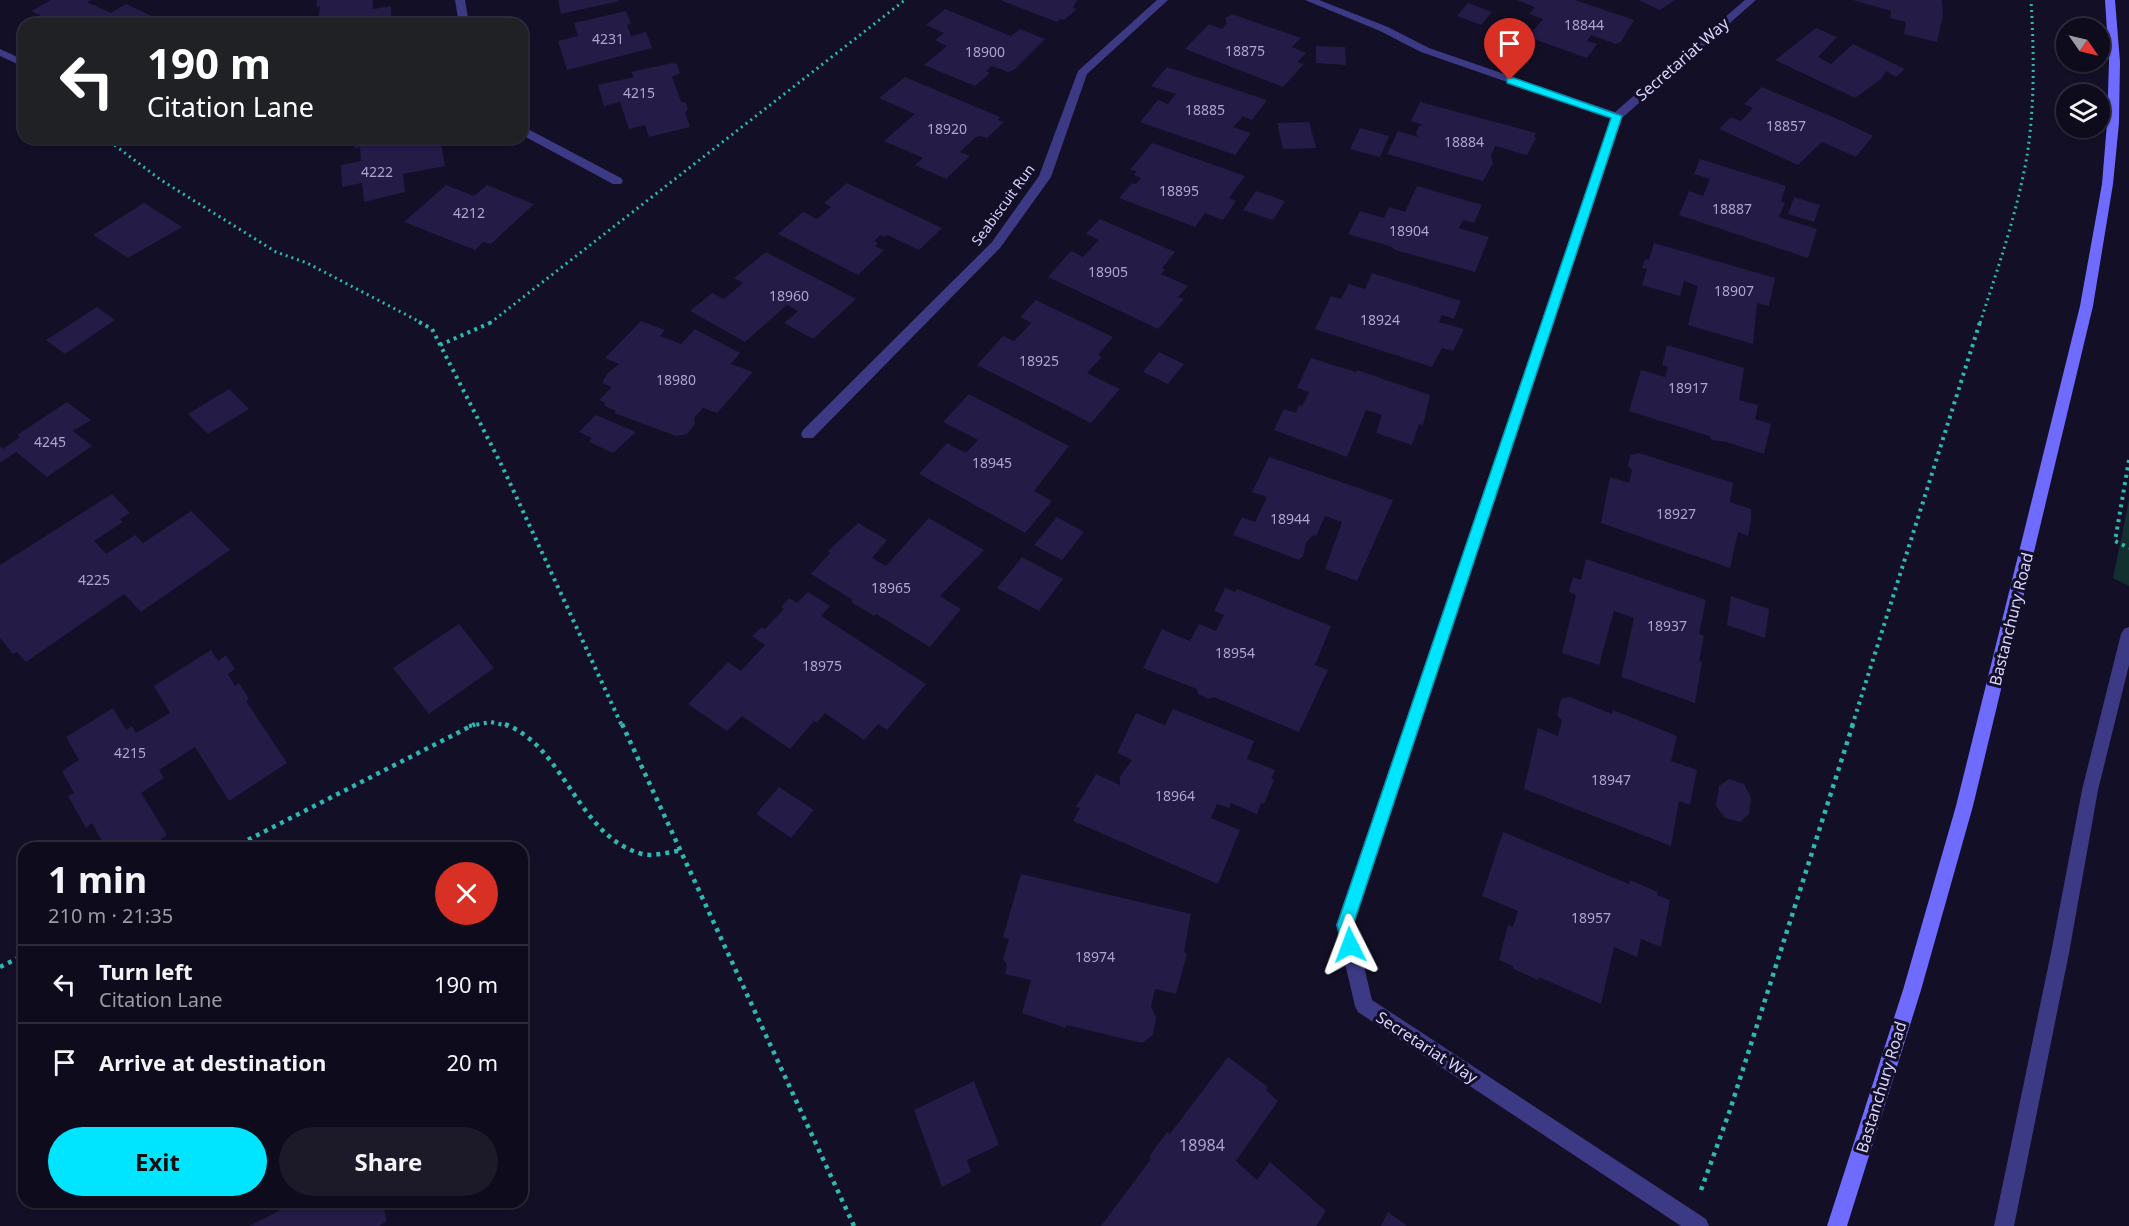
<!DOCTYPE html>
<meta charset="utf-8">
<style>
:root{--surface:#0e0b1c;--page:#1c1929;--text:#f1f3f6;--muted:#9b9ba3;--line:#2e2b3b;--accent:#00e5ff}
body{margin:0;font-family:"Noto Sans",sans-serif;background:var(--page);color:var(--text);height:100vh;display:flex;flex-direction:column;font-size:22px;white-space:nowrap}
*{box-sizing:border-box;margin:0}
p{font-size:20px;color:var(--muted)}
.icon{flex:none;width:33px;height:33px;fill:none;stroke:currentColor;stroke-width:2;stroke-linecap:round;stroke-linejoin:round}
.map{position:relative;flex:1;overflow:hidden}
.sheet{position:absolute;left:18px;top:842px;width:510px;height:366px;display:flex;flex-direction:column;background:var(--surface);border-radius:18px;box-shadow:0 2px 4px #0004,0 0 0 2px var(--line)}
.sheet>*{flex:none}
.top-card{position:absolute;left:18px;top:18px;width:510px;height:126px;border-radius:18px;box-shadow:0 2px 4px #0004,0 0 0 2px var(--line);background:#202124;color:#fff;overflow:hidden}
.needle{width:39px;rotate:124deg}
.controls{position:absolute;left:2056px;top:18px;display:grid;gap:12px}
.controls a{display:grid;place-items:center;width:54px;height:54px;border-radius:50%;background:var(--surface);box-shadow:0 2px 4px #0004,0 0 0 2px var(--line);font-size:30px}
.pin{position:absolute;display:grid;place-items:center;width:51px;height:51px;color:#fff;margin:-62px -26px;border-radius:50% 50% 50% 0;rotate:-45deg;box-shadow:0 0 6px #0007}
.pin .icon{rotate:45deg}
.me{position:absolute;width:66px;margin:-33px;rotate:357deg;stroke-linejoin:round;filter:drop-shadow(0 0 4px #0008)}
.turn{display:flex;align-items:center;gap:21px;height:126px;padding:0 30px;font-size:27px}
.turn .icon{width:78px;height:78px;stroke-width:2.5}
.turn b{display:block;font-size:42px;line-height:51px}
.round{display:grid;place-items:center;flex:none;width:63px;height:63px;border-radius:32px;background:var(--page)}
.headline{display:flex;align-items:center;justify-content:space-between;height:102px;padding:0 30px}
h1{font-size:36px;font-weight:700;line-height:45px}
.action{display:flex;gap:12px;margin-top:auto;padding:12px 30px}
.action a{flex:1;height:69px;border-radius:36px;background:var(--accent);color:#111;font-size:24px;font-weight:700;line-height:69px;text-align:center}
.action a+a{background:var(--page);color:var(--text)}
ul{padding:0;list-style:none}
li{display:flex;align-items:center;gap:18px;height:78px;padding:0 30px;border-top:2px solid var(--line)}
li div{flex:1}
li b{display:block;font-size:22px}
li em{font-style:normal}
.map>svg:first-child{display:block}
.green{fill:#12302f}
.building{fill:#241b47}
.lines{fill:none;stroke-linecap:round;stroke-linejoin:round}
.path-far2{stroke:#2fb8b0;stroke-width:3;stroke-dasharray:2 4;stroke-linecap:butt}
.path-far1{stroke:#2fb8b0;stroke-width:4;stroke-dasharray:3 4.5;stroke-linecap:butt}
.path{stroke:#2fb8b0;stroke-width:4.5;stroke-dasharray:4 5;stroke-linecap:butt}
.lane{fill:#3d3a85;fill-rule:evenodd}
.street{fill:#3d3a85;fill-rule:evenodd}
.secondary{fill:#6f6bff;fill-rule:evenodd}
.route{fill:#00e5ff;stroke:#0095a6;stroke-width:1.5}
.labels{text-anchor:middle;stroke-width:6;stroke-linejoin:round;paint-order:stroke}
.number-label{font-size:14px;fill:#aca6d1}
.far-street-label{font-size:14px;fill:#d9d4ff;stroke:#130f26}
.street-label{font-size:16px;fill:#d9d4ff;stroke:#130f26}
.near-number-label{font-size:16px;fill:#aca6d1}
</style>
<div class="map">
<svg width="2129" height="1226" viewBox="0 0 2129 1226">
<rect width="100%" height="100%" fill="#130f26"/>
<polygon class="green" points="2129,500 2129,586 2113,578"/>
<g class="building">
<polygon points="51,0 91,0 87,2 111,13 126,4 169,24 68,24 58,19 53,22 31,11"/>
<polygon points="317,0 373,0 373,9 391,6 391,24 318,24 320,6 316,7"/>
<polygon points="558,0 619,0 619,1 561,14"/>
<polygon points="1000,0 1077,0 1073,8 1077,9 1064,20 1061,19 1057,22"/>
<polygon points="1517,0 1575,0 1634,20 1621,42 1616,44 1591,35 1587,41 1597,44 1587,58 1528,37 1543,19 1529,14 1535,7"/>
<polygon points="1638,0 1675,0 1660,10"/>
<polygon points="1853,0 1942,0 1943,15 1937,42 1904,34 1906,22 1890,18 1891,11"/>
<polygon points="1468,3 1492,12 1481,25 1457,16"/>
<polygon points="945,9 1011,36 1020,29 1045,39 1014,70 1008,72 992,66 986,71 990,73 975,86 924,65 947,46 935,40 944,33 926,25"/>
<polygon points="626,11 631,24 627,25 631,36 646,32 652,48 567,70 558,41 578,36 574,23"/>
<polygon points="1232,14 1301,38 1292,47 1306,53 1297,62 1304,64 1283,87 1185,49 1209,24 1222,29 1227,24 1225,18"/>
<polygon points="1816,28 1837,37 1818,57 1831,64 1853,44 1905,69 1896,77 1886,71 1881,79 1855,98 1775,60"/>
<polygon points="1316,46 1345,47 1346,65 1316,63"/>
<polygon points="672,63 677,64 680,73 672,77 681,101 686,103 688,109 685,112 690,127 649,137 645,125 629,129 620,102 604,106 598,85 634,77 631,72"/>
<polygon points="1167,67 1267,100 1252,120 1241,116 1242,118 1233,127 1251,133 1235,155 1140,122 1158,100 1168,104 1176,94 1151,86"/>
<polygon points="905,77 1000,117 998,120 1004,122 987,138 980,136 975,138 960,152 970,156 946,179 915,165 923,158 884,141 915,114 879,98"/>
<polygon points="1762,87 1842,121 1873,136 1856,157 1822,142 1798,165 1719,129 1731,117 1741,121 1753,108 1744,104"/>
<polygon points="1420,102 1536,133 1534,137 1536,138 1527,155 1495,146 1491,156 1493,163 1483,181 1387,154 1398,131 1418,137 1416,133 1419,126 1423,125 1411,121"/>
<polygon points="1309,122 1316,148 1283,149 1277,123"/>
<polygon points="1360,128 1389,136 1380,157 1350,149"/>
<polygon points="354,138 417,138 418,141 440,138 445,166 403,174 405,192 364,202 362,183 342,187 341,165 361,161 360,147 355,149"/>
<polygon points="1152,143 1245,176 1229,198 1236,201 1223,220 1205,213 1195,227 1119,198 1132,183 1136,184 1141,178 1134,175 1137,171 1130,170"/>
<polygon points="1700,159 1786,186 1781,201 1785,203 1779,217 1817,229 1808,258 1679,215 1689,191 1703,196 1710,179 1694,174"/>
<polygon points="847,183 942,228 919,250 887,235 885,237 881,235 874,241 878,243 875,246 884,250 858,275 778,234 803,212 817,219 831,207 824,203"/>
<polygon points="446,185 474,196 487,185 534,204 491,244 483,242 475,250 404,222"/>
<polygon points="1417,186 1482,205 1474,223 1463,220 1459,228 1489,237 1475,272 1395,250 1392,247 1348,234 1360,211 1384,218 1389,207 1405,212"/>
<polygon points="1256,191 1285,201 1273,220 1243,210"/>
<polygon points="1794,197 1820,205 1814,222 1788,214"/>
<polygon points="144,203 182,227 128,258 93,235"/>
<polygon points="1100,219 1175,252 1162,268 1165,270 1161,274 1188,286 1178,297 1184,299 1158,329 1048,277 1071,251 1083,257 1099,240 1086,234"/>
<polygon points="1654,243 1775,278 1769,306 1757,303 1753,344 1688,325 1698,286 1684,281 1680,296 1642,285 1647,269 1642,268 1645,259 1649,260"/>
<polygon points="766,252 856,299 813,339 784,323 798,311 787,305 745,342 690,311 712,293 724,299 743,283 734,278"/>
<polygon points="1372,273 1461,301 1454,319 1442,315 1439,322 1464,329 1453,351 1442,348 1432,367 1315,329 1331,296 1341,299 1349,284 1365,289"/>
<polygon points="1036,300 1113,337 1098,355 1102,357 1087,373 1120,389 1091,423 977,365 1003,336 1014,341 1031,323 1020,317"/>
<polygon points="97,307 115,320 65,354 46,340"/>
<polygon points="641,321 665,330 660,336 681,344 695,329 740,353 731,364 753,372 717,413 703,408 694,418 695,424 687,434 676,436 614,413 616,411 603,405 606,403 599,400 612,387 602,383 607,374 619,364 605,358"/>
<polygon points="1667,345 1744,368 1739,400 1758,405 1755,419 1771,424 1764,454 1726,442 1712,440 1709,436 1629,411 1641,370 1665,377 1668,367 1662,365"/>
<polygon points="1159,352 1184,364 1168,384 1143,372"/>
<polygon points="1311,358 1356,372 1357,370 1430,395 1423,425 1419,424 1412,445 1376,433 1382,415 1366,410 1347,457 1274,430 1284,409 1296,413 1299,405 1302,406 1309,392 1297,388"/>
<polygon points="229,389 249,409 208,434 188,414"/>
<polygon points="969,394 1069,446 1034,491 1052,501 1025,533 919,474 947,443 966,453 978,440 943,422"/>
<polygon points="67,402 91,420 73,431 92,446 47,477 16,452 0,463 0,446 3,449 20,437 17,435"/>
<polygon points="596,415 636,432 613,453 589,442 592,438 579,432"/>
<polygon points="1639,453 1733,483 1730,502 1751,509 1751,520 1748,536 1738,532 1730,568 1601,523 1610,477 1629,483 1632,470 1628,466 1630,455"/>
<polygon points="1269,457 1393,500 1357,581 1325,569 1342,522 1325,516 1316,536 1313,535 1306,543 1303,556 1299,560 1233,535 1242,517 1255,522 1267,497 1252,492"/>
<polygon points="112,494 130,513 120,519 123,522 94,541 106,554 135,535 143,543 191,511 230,550 141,612 124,594 26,662 17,652 13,654 0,638 0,565"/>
<polygon points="1057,517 1084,532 1062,560 1034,545"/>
<polygon points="929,518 984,550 940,596 961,609 930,647 876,614 874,616 851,602 853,600 811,574 830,553 828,551 858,523 887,540 872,558 886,566"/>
<polygon points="1022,557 1063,579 1039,611 997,588"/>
<polygon points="1586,559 1706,600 1699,634 1704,636 1699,661 1702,662 1695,703 1621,677 1634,618 1614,611 1599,665 1562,653 1576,595 1569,592 1573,577 1581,580"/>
<polygon points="1225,588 1235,592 1237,589 1331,626 1315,665 1328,670 1299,732 1214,697 1209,699 1198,694 1197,689 1143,668 1162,629 1190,641 1199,624 1216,631 1224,615 1214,611"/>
<polygon points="808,592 830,606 821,616 926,684 887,730 878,724 864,740 825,713 817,723 814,721 790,749 742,716 727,731 688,704 728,662 741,671 765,645 752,636 762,627 765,629 784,609 781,607 789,598 797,603"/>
<polygon points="1731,596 1769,609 1765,638 1727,625"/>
<polygon points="459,624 494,668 429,714 393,668"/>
<polygon points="211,650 218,661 226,655 235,669 228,674 235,686 239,683 249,699 246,701 287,763 229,801 195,747 159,770 164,778 141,793 167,835 148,848 101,848 104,845 92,823 86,828 68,796 74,793 62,771 79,760 66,737 113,708 126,730 132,726 136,733 170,713 154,686"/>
<polygon points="1570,697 1612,714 1613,710 1677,736 1671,761 1697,770 1690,805 1679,801 1671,846 1524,789 1538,728 1558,736 1562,720 1557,715 1561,699"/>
<polygon points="1173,709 1254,741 1247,759 1275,770 1271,779 1274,780 1264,804 1261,803 1257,814 1231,803 1229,808 1217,804 1211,818 1240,830 1218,884 1073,821 1080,808 1076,807 1096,774 1120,785 1120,777 1132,760 1117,753 1136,713 1165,725"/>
<polygon points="1729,779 1744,784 1751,798 1749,814 1740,822 1725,818 1716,806 1719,786"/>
<polygon points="779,787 814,810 791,838 756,814"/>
<polygon points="1503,832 1629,884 1630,880 1658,892 1657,895 1670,900 1661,947 1641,939 1637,957 1614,947 1601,1004 1539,977 1538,980 1513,969 1513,966 1499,960 1508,925 1513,927 1518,911 1482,896"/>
<polygon points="1021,874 1191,914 1184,952 1187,954 1176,994 1155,989 1151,1007 1156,1017 1153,1035 1142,1043 1066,1025 1066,1028 1022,1013 1031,980 1005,974 1007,965 1003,959 1009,939 1003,937"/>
<polygon points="1228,1057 1268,1087 1266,1090 1278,1101 1236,1161 1257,1180 1270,1162 1326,1211 1316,1226 1101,1226 1151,1159 1149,1157 1167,1132 1170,1134"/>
<polygon points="974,1081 999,1145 967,1160 971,1172 942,1187 914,1110"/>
<polygon points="297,1202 382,1202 387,1221 379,1226 249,1226"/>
<polygon points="1388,1212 1407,1226 1381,1226"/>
</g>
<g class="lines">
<g class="path-far2">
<polyline points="105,138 161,180 276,252 307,263 422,323"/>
<polyline points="490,323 905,0"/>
<path d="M1980,323C1998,268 2017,213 2027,156C2035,104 2034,52 2031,0"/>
</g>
<g class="path-far1">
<polyline points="419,322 432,329 503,468 622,726"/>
<polyline points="440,345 492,322"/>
<polyline points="2129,460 2115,541 2129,548"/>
<polyline points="469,726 491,722 508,726"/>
<polyline points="1852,726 1980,322"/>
</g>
<g class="path">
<path d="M505,724C566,748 577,836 642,854C654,857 667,852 679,851"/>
<polyline points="622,724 854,1226"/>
<polyline points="232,848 475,724"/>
<polyline points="0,967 24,955"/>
<polyline points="1701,1190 1729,1113 1853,724"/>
</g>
<polygon class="lane" points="2129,627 2129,665 2098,790 2069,953 2014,1226 1994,1226 2051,953 2082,790 2121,634 2124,629"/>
<g class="street">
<polygon points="455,0 465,0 469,24 459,24"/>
<polygon points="1157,0 1168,0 1087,74 1051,177 1000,248 813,438 803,438 801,434 803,430 992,242 1039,176 1078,71"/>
<polygon points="1305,0 1319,0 1388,27 1429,48 1615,112 1745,0 1756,0 1622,118 1354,925 1372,1000 1706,1219 1709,1226 1681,1226 1358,1012 1355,1006 1336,925 1611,118 1421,52 1380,31"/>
<polygon points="0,49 24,60 24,67 0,56"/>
<polygon points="522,126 621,178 623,181 621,184 613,184 522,135"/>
</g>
<polygon class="secondary" points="2105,0 2115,0 2120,62 2119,123 2113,184 2093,306 1973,806 1921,990 1847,1226 1827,1226 1903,990 1956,806 2080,306 2102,184 2107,123 2109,62"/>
</g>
<polygon class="route" points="1507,78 1514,78 1622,116 1353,925 1358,945 1355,951 1350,953 1344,951 1337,925 1611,118 1507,83"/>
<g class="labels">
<g class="number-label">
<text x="1584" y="30">18844</text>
<text x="608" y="44">4231</text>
<text x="1245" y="56">18875</text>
<text x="985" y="57">18900</text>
<text x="639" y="98">4215</text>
<text x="1205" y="115">18885</text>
<text x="1786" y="131">18857</text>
<text x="947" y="134">18920</text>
<text x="1464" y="147">18884</text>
<text x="377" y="177">4222</text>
<text x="1179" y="196">18895</text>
<text x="1732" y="214">18887</text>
<text x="469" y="218">4212</text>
<text x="1409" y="236">18904</text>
<text x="1108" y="277">18905</text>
<text x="1734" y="296">18907</text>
<text x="789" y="301">18960</text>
<text x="1380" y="325">18924</text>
<text x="1039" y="366">18925</text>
<text x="676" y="385">18980</text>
<text x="1688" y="393">18917</text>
<text x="50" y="447">4245</text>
<text x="992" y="468">18945</text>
<text x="1676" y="519">18927</text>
<text x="1290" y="524">18944</text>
<text x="94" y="585">4225</text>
<text x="891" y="593">18965</text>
<text x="1667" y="631">18937</text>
<text x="1235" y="658">18954</text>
<text x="822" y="671">18975</text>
<text x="130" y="758">4215</text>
<text x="1611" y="785">18947</text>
<text x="1175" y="801">18964</text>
<text x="1591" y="923">18957</text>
<text x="1095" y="962">18974</text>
</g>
<g class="far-street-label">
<text transform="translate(1003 205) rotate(-54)" y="5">Seabiscuit Run</text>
</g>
<g class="street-label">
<text transform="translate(1682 59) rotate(-41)" y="6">Secretariat Way</text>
<text transform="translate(2011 619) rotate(-76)" y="6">Bastanchury Road</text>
<text transform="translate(1427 1047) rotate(33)" y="6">Secretariat Way</text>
<text transform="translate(1881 1087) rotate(-73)" y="6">Bastanchury Road</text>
</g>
<g class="near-number-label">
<text x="1202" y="1151">18984</text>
</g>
</g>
</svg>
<div class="controls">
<a><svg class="needle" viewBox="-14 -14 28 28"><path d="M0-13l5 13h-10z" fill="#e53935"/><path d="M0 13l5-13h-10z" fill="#9b9ba3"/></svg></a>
<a><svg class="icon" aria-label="layers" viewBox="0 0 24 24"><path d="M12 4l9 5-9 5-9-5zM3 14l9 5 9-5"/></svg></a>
</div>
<div class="pin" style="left:1510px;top:80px;background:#d93025"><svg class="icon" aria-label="arrive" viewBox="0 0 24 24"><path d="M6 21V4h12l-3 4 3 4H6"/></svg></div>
<svg class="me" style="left:1350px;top:945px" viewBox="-20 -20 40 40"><path d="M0-17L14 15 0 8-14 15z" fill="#00e5ff" stroke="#fff" stroke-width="4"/></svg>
<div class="top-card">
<div class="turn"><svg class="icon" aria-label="left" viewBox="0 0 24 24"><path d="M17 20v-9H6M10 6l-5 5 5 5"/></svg><div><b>190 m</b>Citation Lane</div></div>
</div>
<section class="sheet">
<div class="headline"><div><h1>1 min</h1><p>210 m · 21:35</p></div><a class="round" style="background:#d93025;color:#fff"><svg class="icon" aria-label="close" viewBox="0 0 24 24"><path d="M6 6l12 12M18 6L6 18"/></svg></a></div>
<ul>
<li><svg class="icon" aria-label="left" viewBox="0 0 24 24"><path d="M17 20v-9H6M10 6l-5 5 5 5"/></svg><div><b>Turn left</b><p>Citation Lane</p></div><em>190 m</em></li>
<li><svg class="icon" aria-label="arrive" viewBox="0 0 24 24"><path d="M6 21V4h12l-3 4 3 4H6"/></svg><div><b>Arrive at destination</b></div><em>20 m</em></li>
</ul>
<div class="action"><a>Exit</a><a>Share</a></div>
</section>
</div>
